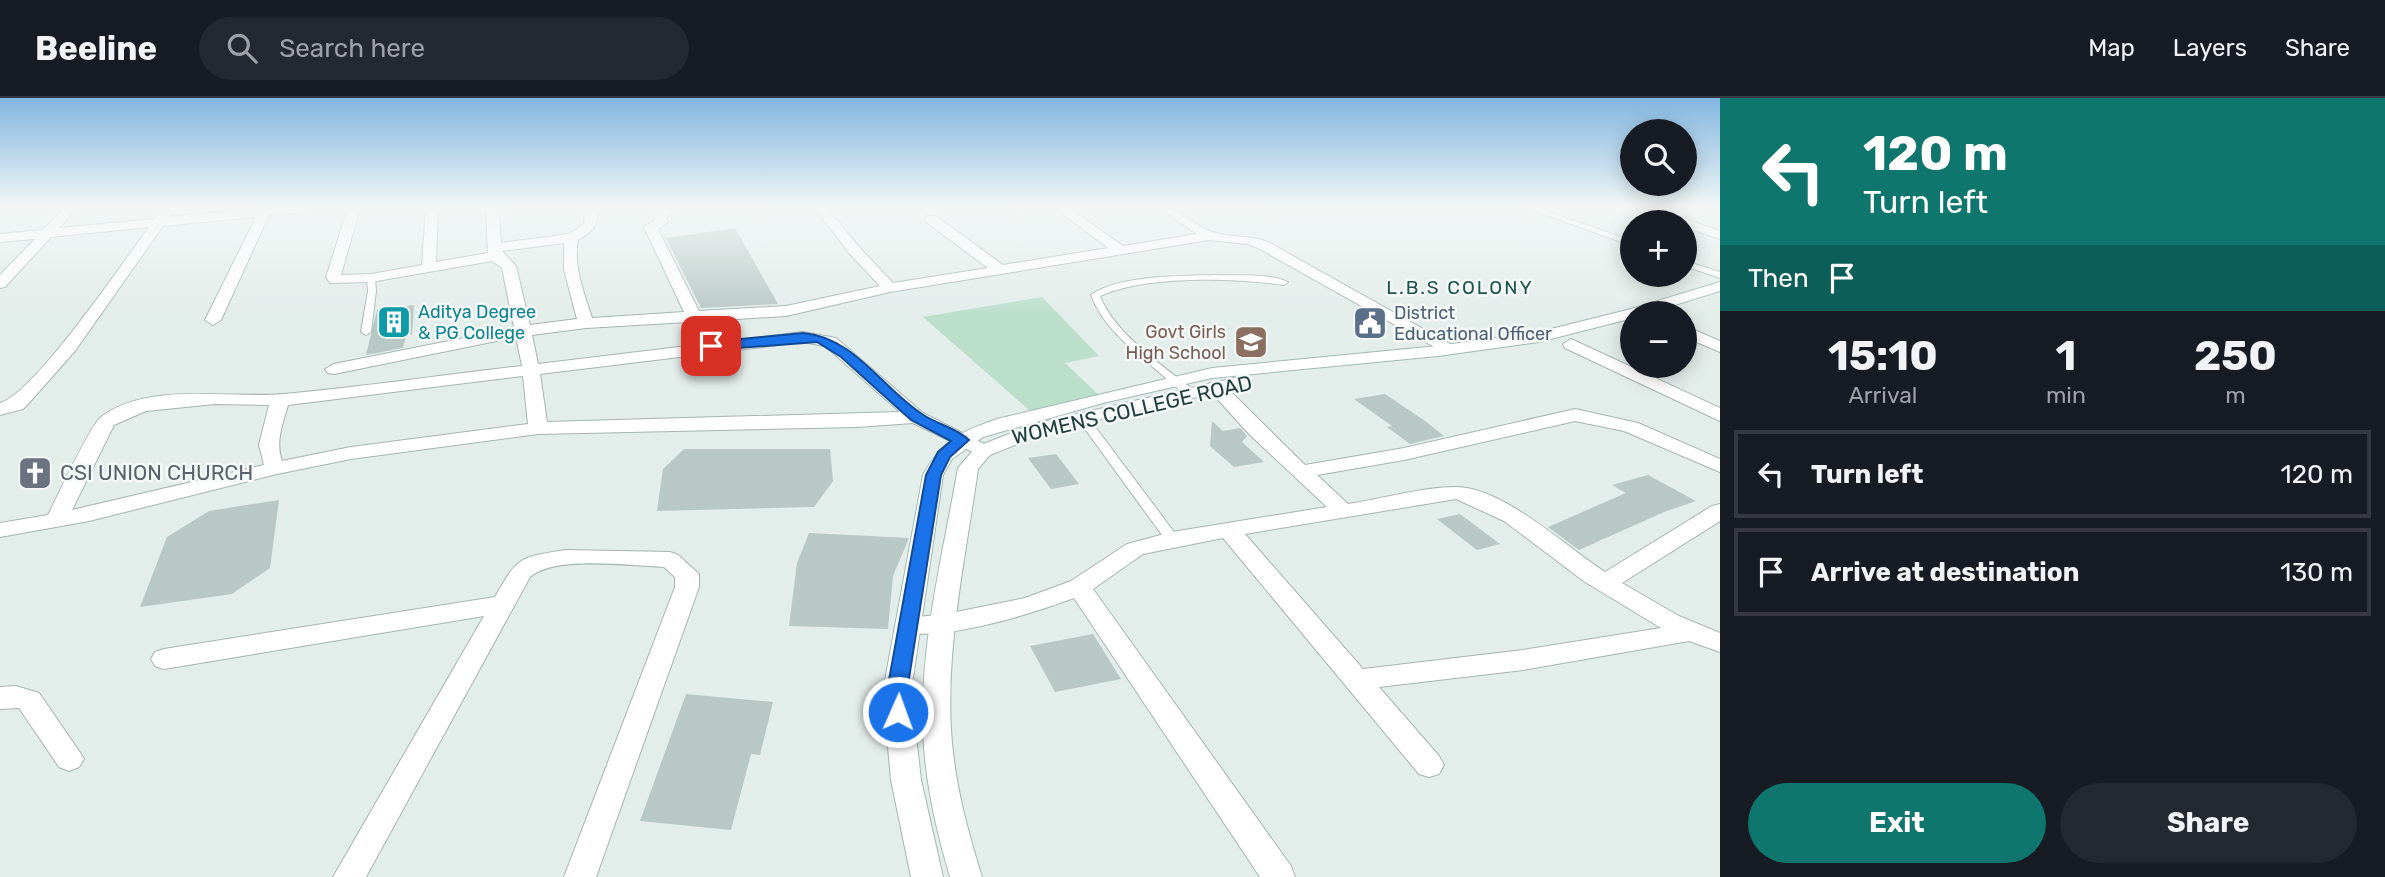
<!DOCTYPE html>
<meta charset="utf-8">
<style>
:root{--surface:#171b24;--page:#242831;--text:#f1f3f6;--muted:#9ea1a6;--line:#363941;--accent:#0f766e}
body{margin:0;font-family:Rubik,sans-serif;background:var(--page);color:var(--text);height:100vh;display:flex;flex-direction:column;font-size:26px;white-space:nowrap}
*{box-sizing:border-box;margin:0}
p{font-size:23px;color:var(--muted)}
.icon{flex:none;width:38px;height:38px;fill:none;stroke:currentColor;stroke-width:2;stroke-linecap:round;stroke-linejoin:round}
.map{position:relative;flex:1;overflow:hidden}
.panel{display:flex;flex-direction:column;background:var(--surface);width:665px}
.panel>*{flex:none}
.guide{background:#0f766e;color:#fff;overflow:hidden}
.tools{position:absolute;left:1620px;top:21px;display:grid;gap:14px}
.tools a{display:grid;place-items:center;width:77px;height:77px;border-radius:50%;background:var(--surface);box-shadow:0 4px 18px #0003;font-size:35px}
.pin{position:absolute;display:grid;place-items:center;width:60px;height:60px;color:#fff;margin:-30px;border-radius:14px;box-shadow:0 4px 10px #0006}
.me{position:absolute;width:77px;margin:-38px;rotate:2deg;stroke-linejoin:round;filter:drop-shadow(0 0 5px #0008)}
.turn{display:flex;align-items:center;gap:24px;height:147px;padding:0 28px;font-size:32px}
.turn .icon{width:91px;height:91px;stroke-width:2.5}
.turn b{display:block;font-size:49px;line-height:60px}
.then{display:flex;align-items:center;height:66px;padding:0 28px;background:#0003;gap:14px;font-size:26px}
.eta{display:flex;justify-content:space-evenly;align-items:center;height:119px;text-align:center}
.eta b{font-size:42px;font-weight:700;line-height:49px}
.primary-button{display:flex;gap:14px;margin-top:auto;padding:14px 28px}
.primary-button a{flex:1;height:80px;border-radius:42px;background:var(--accent);color:#fff;font-size:28px;font-weight:700;line-height:80px;text-align:center}
.primary-button a+a{background:var(--page);color:var(--text)}
ul{padding:0;list-style:none}
li{display:flex;align-items:center;gap:21px;height:88px;margin:0 14px 10px;padding:0 14px;border:4px solid var(--line);border-radius:0px}
li div{flex:1}
li b{display:block;font-size:26px}
li em{font-style:normal}
header{display:flex;align-items:center;gap:42px;box-sizing:border-box;height:98px;padding:0 35px;background:var(--surface);border-bottom:2px solid var(--line)}
header strong{font-size:33px}
nav{display:flex;gap:38px;margin-inline-start:auto;font-size:24px}
.search{width:490px;height:63px;background:var(--page);display:flex;align-items:center;gap:18px;box-sizing:border-box;padding:0 24px;border-radius:38px;color:var(--muted);font-size:26px}
main{display:flex;flex:1;min-height:0}
.map>svg:first-child{display:block}
.green{fill:#bbdfcb}
.building{fill:#b8c8c4}
.lines{fill:none;stroke-linecap:round;stroke-linejoin:round}
.lane-casing{stroke:#a5b5b3;stroke-width:2}
.street-casing{stroke:#a5b5b3;stroke-width:2}
.secondary-casing{stroke:#a1b9b5;stroke-width:2}
.lane{fill:#fff;fill-rule:evenodd}
.street{fill:#fff;fill-rule:evenodd}
.secondary{fill:#fff;fill-rule:evenodd}
.route{fill:#1a73e8;stroke:#114b97;stroke-width:2}
.labels{text-anchor:middle;stroke-width:5;stroke-linejoin:round;paint-order:stroke}
.far-culture-label{font-size:18px;fill:#0d838f;stroke:#f4f9f8;text-anchor:start}
.far-service-label{font-size:18px;fill:#4e5e75;stroke:#f4f9f8;text-anchor:start}
.far-education-label{font-size:18px;fill:#785e54;stroke:#f4f9f8;text-anchor:end}
.far-neighbourhood-label{font-size:19px;letter-spacing:2px;fill:#1d524f;stroke:#f4f9f8}
.street-label{font-size:21px;fill:#223f3d;stroke:#f4f9f8}
.worship-label{font-size:21px;fill:#5b616d;stroke:#f4f9f8;text-anchor:start}
</style>
<header>
<strong>Beeline</strong>
<div class="search"><svg class="icon" aria-label="search" viewBox="0 0 24 24"><circle cx="10" cy="10" r="6"/><path d="M15 15l6 6"/></svg>Search here</div>
<nav><a>Map</a><a>Layers</a><a>Share</a></nav>
</header>
<main>
<div class="map">
<svg width="1720" height="779" viewBox="0 0 1720 779">
<rect width="100%" height="100%" fill="#e3edea"/>
<polygon class="green" points="1042,199 1099,258 1065,265 1101,299 1037,319 923,219"/>
<g class="building">
<polygon points="735,130 778,206 701,210 666,140"/>
<polygon points="414,207 412,236 406,238 403,250 366,257 377,212"/>
<polygon points="1385,296 1425,323 1444,338 1410,346 1387,329 1392,328 1354,301"/>
<polygon points="1212,323 1223,333 1240,330 1247,338 1242,344 1264,364 1234,369 1210,348"/>
<polygon points="684,351 830,351 833,383 814,409 657,413 663,371"/>
<polygon points="1056,356 1079,386 1051,391 1028,360"/>
<polygon points="1648,377 1696,403 1664,414 1579,452 1548,429 1626,395 1612,387"/>
<polygon points="279,402 270,470 232,496 140,509 167,439 209,413"/>
<polygon points="1460,416 1500,446 1477,452 1437,421"/>
<polygon points="809,435 909,440 893,478 888,531 789,528 797,465"/>
<polygon points="1093,536 1121,581 1055,594 1030,548"/>
<polygon points="686,596 773,604 760,657 751,656 731,732 640,723"/>
</g>
<g class="lines">
<g class="lane-casing">
<g id="lane">
<polygon points="1526,110 1537,110 1633,143 1633,148"/>
<polygon points="1685,163 1720,174 1720,180 1685,168"/>
<polygon points="371,177 375,180 376,193 371,234 366,237 361,234 368,193 367,180"/>
<path d="M1216,177C1236,178 1271,175 1288,184L1284,187C1232,180 1148,177 1100,198C1115,236 1163,268 1195,293L1196,295L1191,298C1180,294 1169,283 1160,275C1134,253 1103,230 1091,197C1118,177 1182,178 1216,177Z"/>
<polygon points="1083,317 1087,318 1177,438 1179,441 1177,444 1167,444 1077,320"/>
</g>
</g>
<g class="street-casing">
<g id="street">
<path d="M64,110H77L59,130L155,121L162,112L166,111L172,115L169,119L260,110H311L305,114L269,117L221,222L213,227L205,222L256,119L163,128L75,253L28,306L23,311L0,317V305C33,297 124,163 149,129L51,139L5,189L0,190V177L35,141L0,144V136L43,132Z"/>
<path d="M348,110H360L341,177L371,176L422,167L426,110H438L436,164L488,155L486,110H498L501,145L569,136L584,126L585,110H597C600,127 592,134 578,142C573,169 584,194 592,220L684,214L644,129L655,122V114L665,110H681L666,119L668,124L658,131L699,213L786,208L880,188L849,155L815,110H827L859,149L893,185L988,170L926,124V118H936L1003,167L1108,150L1055,110H1069L1123,148L1197,136L1159,110C1184,109 1191,128 1213,134C1231,140 1250,137 1268,144L1459,251L1451,256L1445,255L1258,150L1248,146L1209,142L890,194L786,218L704,223L707,229L699,234L693,232L688,224L586,230L532,237L538,266L803,234L836,240L923,315L990,349L993,353L990,357L983,359L913,325L857,329L538,336L351,361L277,376L89,423L0,439V425L48,417C57,400 90,327 101,319C149,283 230,301 284,296C363,289 442,277 522,268L516,239L334,276L328,275L325,271L334,266L514,230L502,170L492,163L371,184L330,185L326,179ZM564,145V172L577,221L530,227L516,168L502,153ZM803,244L825,248L900,314L547,324L540,276ZM523,278L528,326L351,349L282,363C275,344 283,325 288,307ZM215,306L269,307L259,347L264,367L72,412L114,327L146,313Z"/>
<polygon points="1638,110 1656,110 1720,133 1720,141 1685,129 1685,124 1672,124"/>
<polygon points="1685,228 1720,243 1720,254 1685,239"/>
<polygon points="1571,241 1720,310 1720,323 1565,250 1563,246"/>
<path d="M1216,284L1222,285L1305,367L1404,350L1575,311L1638,325L1720,361V374L1624,333L1575,323L1404,362L1317,377L1348,406C1381,401 1423,389 1455,389C1502,388 1566,449 1605,474L1712,408L1720,406V423L1622,485L1679,518L1720,535V554L1689,543L1523,572L1379,589L1439,658L1444,667L1439,676L1429,679L1419,676L1223,440L1143,456L1093,491L1291,768L1295,779H1260L1074,500C1034,515 941,545 900,533L896,527L900,521L946,516L1025,500L1071,483L1127,446L1172,434L1327,409L1250,337L1210,293L1207,289L1210,285ZM1456,401L1504,423L1585,484L1661,530L1523,552L1363,571L1245,436Z"/>
<path d="M566,452L670,454L678,457L699,476V489L596,779H564L675,489V479L664,469C630,468 556,457 530,479L366,779H333L484,518L164,571L155,568L151,561L155,554L164,551L495,499C518,458 520,459 566,452Z"/>
<polygon points="16,588 39,595 79,653 84,661 79,669 69,673 59,669 19,610 0,611 0,589"/>
</g>
</g>
<g class="secondary-casing">
<g id="secondary">
<path d="M1720,184V193L1649,215H1633V220L1539,244L1438,258L1212,280L1103,305L983,339L952,361L943,377L911,593L921,682L943,779H911L891,682L883,593L923,377C942,342 960,334 997,321L1212,270L1438,248L1539,234L1631,211Z"/>
<path d="M1243,278L1249,279L1252,283L1249,287L1047,334L990,357L978,371C966,457 946,546 951,632C954,683 967,731 982,779H950C936,731 925,684 923,633C920,545 943,456 958,370L976,349L1034,326Z"/>
</g>
</g>
<use href="#lane" class="lane"/>
<use href="#street" class="street"/>
<use href="#secondary" class="secondary"/>
</g>
<linearGradient id="sky" x2="0" y2="1"><stop stop-color="#82b6e0"/><stop offset="0.5" stop-color="#f2f7f6"/><stop offset="1" stop-color="#f2f7f6" stop-opacity="0"/></linearGradient>
<rect width="1720" height="219" fill="url(#sky)"/>
<path class="route" d="M803,235C854,239 882,290 922,316C936,326 957,330 969,342L950,359L941,377L907,593L908,614L905,620L898,622L890,620L887,614V593L926,377L938,354L951,343L911,322L841,259L817,244L711,252L705,248L711,244Z"/>
<defs>
<g id="building-square" transform="scale(1.75)"><rect x="-9" y="-9" width="18" height="18" rx="4" fill="#0f9aa8" stroke="#f4f9f8"/><path d="M-4-6H4V6H1V3H-1V6H-4ZM-2.5-4.3h1.7v1.8h-1.7ZM.8-4.3h1.7v1.8H.8ZM-2.5-1h1.7V.8h-1.7ZM.8-1h1.7V.8H.8Z" fill="#fff"/></g>
<g id="civic-square" transform="scale(1.75)"><rect x="-9" y="-9" width="18" height="18" rx="4" fill="#5c6f8a" stroke="#f4f9f8"/><path d="M-.6-6.5H3V-4.5H.6V-3L4-1V1h2V6H-6V1h2V-1L-.6-3ZM-1.2 2.5V6h2.4V2.5Z" fill="#fff"/></g>
<g id="school-square" transform="scale(1.75)"><rect x="-9" y="-9" width="18" height="18" rx="4" fill="#8d6e63" stroke="#f4f9f8"/><path d="M0-5L7-2L0 1L-7-2ZM-4 1L0 2.5L4 1V4Q0 6-4 4Z" fill="#fff"/></g>
<g id="church-square" transform="scale(1.75)"><rect x="-9" y="-9" width="18" height="18" rx="4" fill="#6b7280" stroke="#f4f9f8"/><path d="M-1.2-6h2.4v3.5h3.3v2.4h-3.3V6h-2.4V-.1h-3.3v-2.4h3.3Z" fill="#fff"/></g>
</defs>
<g fill-rule="evenodd">
<use href="#building-square" x="394" y="224"/>
<use href="#civic-square" x="1370" y="225"/>
<use href="#school-square" x="1251" y="244"/>
<use href="#church-square" x="35" y="375"/>
</g>
<g class="labels">
<g class="far-culture-label">
<text x="418" y="220">Aditya Degree<tspan x="418" dy="21">&amp; PG College</tspan></text>
</g>
<g class="far-service-label">
<text x="1394" y="221">District<tspan x="1394" dy="21">Educational Officer</tspan></text>
</g>
<g class="far-education-label">
<text x="1226" y="240">Govt Girls<tspan x="1226" dy="21">High School</tspan></text>
</g>
<g class="far-neighbourhood-label">
<text x="1460" y="196">L.B.S COLONY</text>
</g>
<g class="street-label">
<text transform="translate(1132 312) rotate(-13)" y="7">WOMENS COLLEGE ROAD</text>
</g>
<g class="worship-label">
<text x="60" y="382">CSI UNION CHURCH</text>
</g>
</g>
</svg>
<div class="tools">
<a><svg class="icon" aria-label="search" viewBox="0 0 24 24"><circle cx="10" cy="10" r="6"/><path d="M15 15l6 6"/></svg></a>
<a>+</a>
<a>−</a>
</div>
<div class="pin" style="left:711px;top:248px;background:#d93025"><svg class="icon" aria-label="arrive" viewBox="0 0 24 24"><path d="M6 21V4h12l-3 4 3 4H6"/></svg></div>
<svg class="me" style="left:898px;top:614px" viewBox="-20 -20 40 40"><circle r="17" fill="#1a73e8" stroke="#fff" stroke-width="3"/><path d="M0-11L8 9 0 5-8 9z" fill="#fff"/></svg>
</div>
<section class="panel">
<div class="guide">
<div class="turn"><svg class="icon" aria-label="left" viewBox="0 0 24 24"><path d="M17 20v-9H6M10 6l-5 5 5 5"/></svg><div><b>120 m</b>Turn left</div></div>
<div class="then">Then<svg class="icon" aria-label="arrive" viewBox="0 0 24 24"><path d="M6 21V4h12l-3 4 3 4H6"/></svg></div>
</div>
<div class="eta">
<div><b>15:10</b><p>Arrival</p></div>
<div><b>1</b><p>min</p></div>
<div><b>250</b><p>m</p></div>
</div>
<ul>
<li><svg class="icon" aria-label="left" viewBox="0 0 24 24"><path d="M17 20v-9H6M10 6l-5 5 5 5"/></svg><div><b>Turn left</b></div><em>120 m</em></li>
<li><svg class="icon" aria-label="arrive" viewBox="0 0 24 24"><path d="M6 21V4h12l-3 4 3 4H6"/></svg><div><b>Arrive at destination</b></div><em>130 m</em></li>
</ul>
<div class="primary-button"><a>Exit</a><a>Share</a></div>
</section>
</main>
